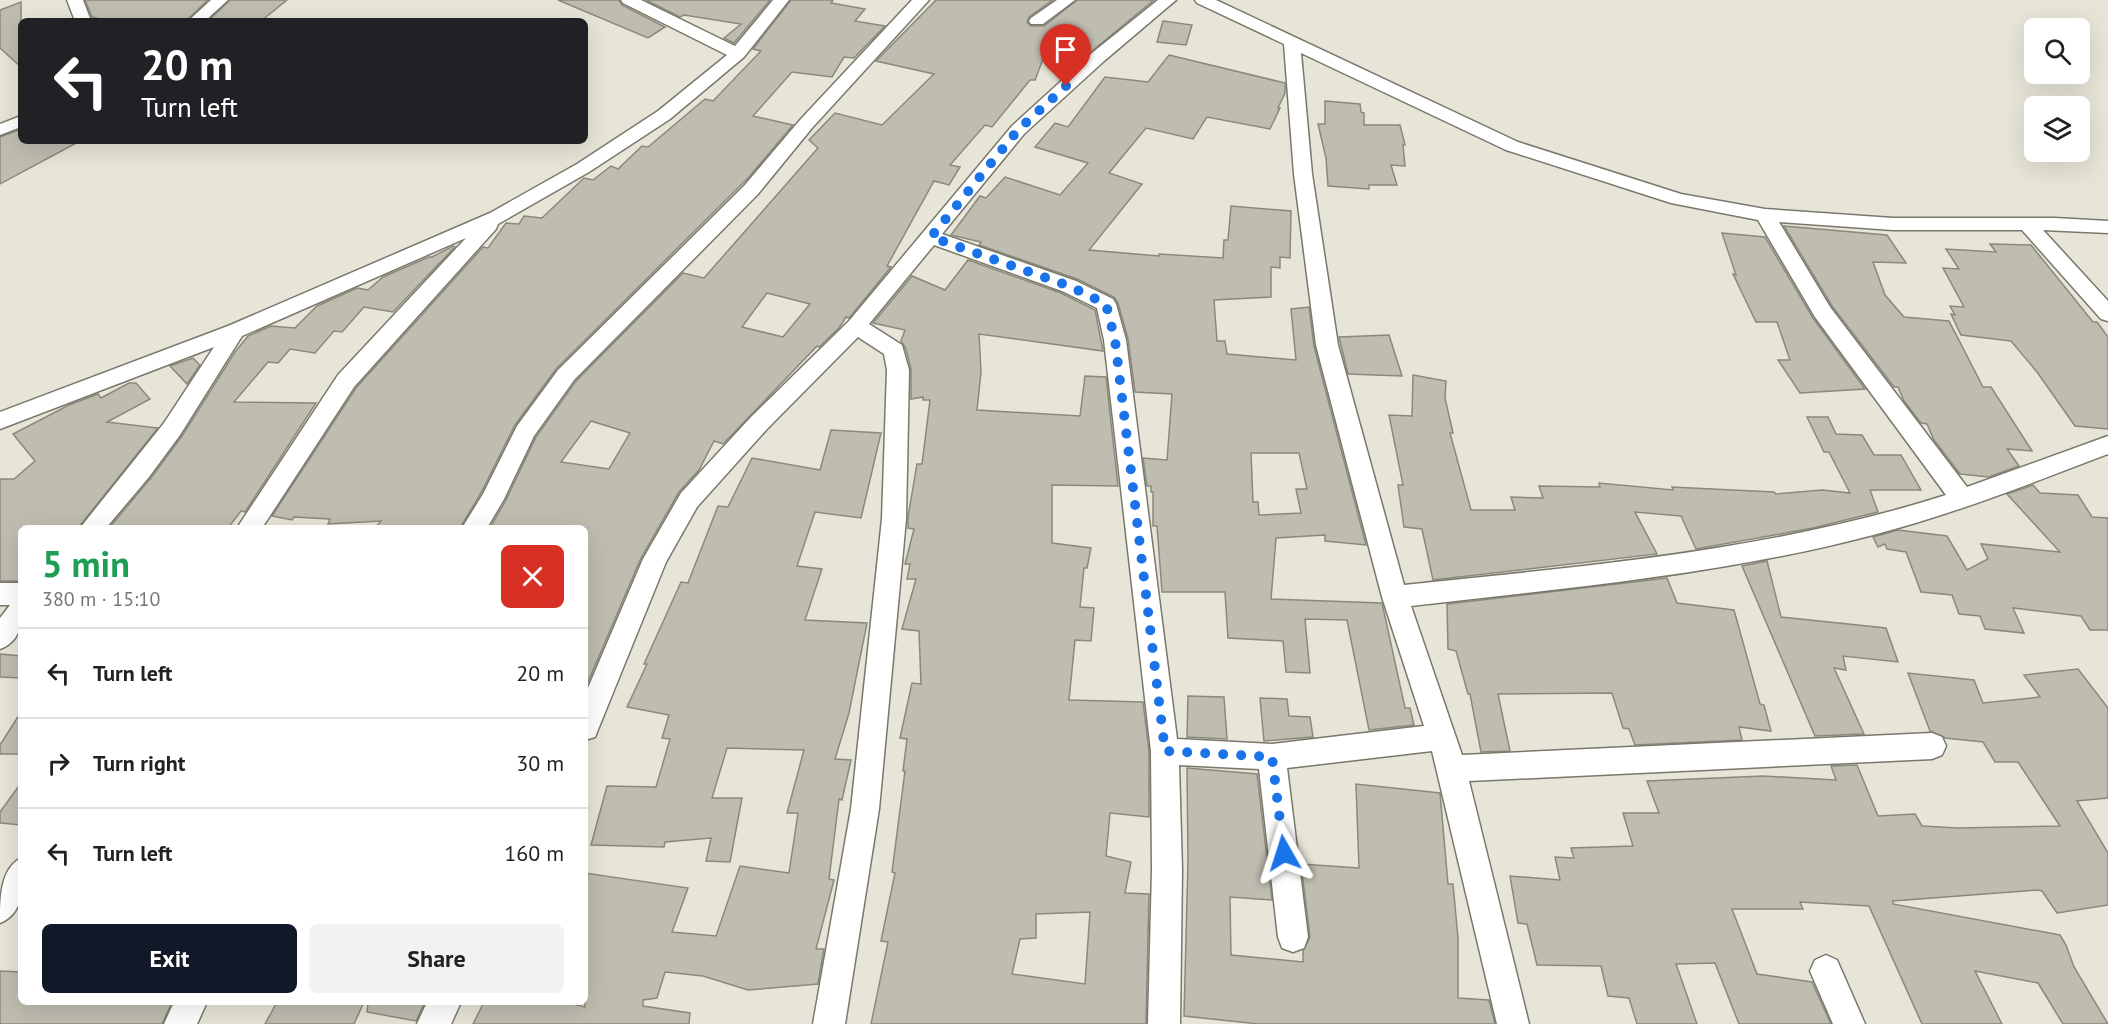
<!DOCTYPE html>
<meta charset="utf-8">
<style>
:root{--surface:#fff;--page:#f2f2f2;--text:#222;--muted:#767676;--line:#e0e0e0;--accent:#111827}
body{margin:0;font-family:"PT Sans",sans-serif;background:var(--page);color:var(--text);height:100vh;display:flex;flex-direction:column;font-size:22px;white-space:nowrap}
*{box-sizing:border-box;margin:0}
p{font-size:20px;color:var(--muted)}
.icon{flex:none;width:33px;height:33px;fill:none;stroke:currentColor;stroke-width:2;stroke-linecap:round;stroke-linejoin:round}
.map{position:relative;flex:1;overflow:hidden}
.drawer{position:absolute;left:18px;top:525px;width:570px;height:480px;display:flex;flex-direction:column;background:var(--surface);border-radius:9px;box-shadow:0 6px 24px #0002}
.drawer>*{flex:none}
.banner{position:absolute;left:18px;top:18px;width:570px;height:126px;border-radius:9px;box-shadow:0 6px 24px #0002;background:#202124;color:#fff;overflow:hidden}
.buttons{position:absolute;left:2024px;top:18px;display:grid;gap:12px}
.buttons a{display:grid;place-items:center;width:66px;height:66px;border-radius:9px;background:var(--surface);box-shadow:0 6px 24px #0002;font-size:30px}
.pin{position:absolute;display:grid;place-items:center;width:51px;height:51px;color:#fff;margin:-62px -26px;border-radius:50% 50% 50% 0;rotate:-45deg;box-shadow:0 0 6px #0007}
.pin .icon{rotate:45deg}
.me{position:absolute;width:66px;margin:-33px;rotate:354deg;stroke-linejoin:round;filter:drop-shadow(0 0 4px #0008)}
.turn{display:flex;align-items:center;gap:21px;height:126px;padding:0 24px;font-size:27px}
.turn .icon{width:78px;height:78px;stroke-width:2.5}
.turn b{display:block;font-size:42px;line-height:51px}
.round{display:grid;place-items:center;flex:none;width:63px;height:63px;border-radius:9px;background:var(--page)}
.headline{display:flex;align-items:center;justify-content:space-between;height:102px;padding:0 24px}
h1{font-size:36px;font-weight:800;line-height:45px;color:#1e9e55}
.primary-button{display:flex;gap:12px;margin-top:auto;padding:12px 24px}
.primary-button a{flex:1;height:69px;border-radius:9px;background:var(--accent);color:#fff;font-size:24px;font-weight:800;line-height:69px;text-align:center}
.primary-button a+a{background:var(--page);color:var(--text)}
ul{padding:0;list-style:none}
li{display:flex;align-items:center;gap:18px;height:90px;padding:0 24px;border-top:2px solid var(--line)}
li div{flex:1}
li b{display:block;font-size:22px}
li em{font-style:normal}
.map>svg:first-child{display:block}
.building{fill:#bfbdb0;stroke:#8b897c;stroke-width:1.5;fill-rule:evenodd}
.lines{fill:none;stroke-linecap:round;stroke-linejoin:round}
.street-casing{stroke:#79786b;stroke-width:3}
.street{fill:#fff;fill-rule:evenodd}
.route{stroke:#1a73e8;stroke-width:10;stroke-dasharray:0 18}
</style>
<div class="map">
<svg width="2108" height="1024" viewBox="0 0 2108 1024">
<rect width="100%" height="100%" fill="#e7e5d7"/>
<g class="building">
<polygon points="85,0 208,0 186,21 109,21 92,17"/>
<polygon points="230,0 287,0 261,21 208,21"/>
<polygon points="558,0 619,0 622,5 665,27 648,38"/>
<polygon points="646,0 770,0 734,43 724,38 741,24 684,15 680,17"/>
<polygon points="791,0 833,0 831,3 865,9 855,21 885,26 854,58 844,57 832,77 792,72 753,116 793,125 749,177 556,369 515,425 481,493 460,528 375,528 381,521 328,524 330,519 294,517 292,520 272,516 356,388 483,247 488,248 506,223 519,224 524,216 542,218 584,178 593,180 611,166 618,169 642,146 648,147 705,99 713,101 761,51 753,49"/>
<path d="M936,0H1053L1029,17L1027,22L1031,26H1044L1077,0H1154L1074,66L1043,59L1035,80H1030L992,127L985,125L950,165L960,167L949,185L934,181L887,266L891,267L849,318L846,317L839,328L819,347L817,346L723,444L714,441L699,470L679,492L641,558L585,689V528H490L506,500L536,437L576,381L683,273L704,278L818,148L809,140L835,113L882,125L934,74L876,61ZM767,293L810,304L783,337L742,327ZM591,421L630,433L609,469L561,462Z"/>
<polygon points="21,2 21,67 0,48 0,10"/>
<polygon points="1163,21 1192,25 1186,45 1157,42"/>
<path d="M1169,55L1285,83V93L1278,108H1280L1270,129L1207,117L1193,139L1146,128L1109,173L1142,184L1089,250L1159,256V254L1223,258L1224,240H1228L1231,206L1291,211L1290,258L1280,257V268L1271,267V297L1214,300L1217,341H1225L1227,354L1296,360L1291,309L1309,307L1314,346L1366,545L1325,541V535L1276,538L1271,599L1382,603L1405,708H1410L1414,725L1369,730L1347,620L1305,619L1310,673L1286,672L1283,641L1228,638L1225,592H1162L1157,526H1153V492H1151V486H1147L1143,458L1167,460L1172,394L1135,392L1128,339L1118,303L1114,297L1077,279L979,245L981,242L951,235L980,196L986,198L1005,177L1060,195L1088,163L1035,147L1055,123L1068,127L1105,77L1148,82ZM1251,453H1299L1307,489H1296L1301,513L1259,515L1258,502H1253Z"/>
<polygon points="1325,101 1360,104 1361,112 1364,113 1364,125 1400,125 1405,145 1403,145 1405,166 1391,165 1397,185 1369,185 1369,189 1328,186 1326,158 1318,124 1325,124"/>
<polygon points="21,129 21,141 80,141 0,184 0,137"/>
<polygon points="1784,226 1887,235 1906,263 1873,262 1885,295 1904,317 1949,321 1983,387 1991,387 2032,451 2007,449 2019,466 1989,477 1960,474 1934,440 1927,424 1921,423 1904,401 1898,387 1894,387 1832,306"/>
<polygon points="1722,233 1765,237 1813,318 1865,389 1800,393 1778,360 1790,360 1777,322 1756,322 1733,274 1736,275"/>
<polygon points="1990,244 2031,245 2093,322 2097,322 2108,337 2108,429 2075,426 2037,372 2011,341 1961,335 1951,314 1955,315 1950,306 1964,307 1943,268 1959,269 1946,249 1996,252"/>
<polygon points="453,246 455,247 393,312 364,307 342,332 334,331 315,353 290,349 278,363 268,362 234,402 316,403 245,512 241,511 228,528 109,528 151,478 182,436 235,352 248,336 271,326 295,328 317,306 357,288 368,290 383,277 429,257 432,257"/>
<path d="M968,260L1061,293L1095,310L1103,351L979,334L981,372L977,410L1080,416L1085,376L1106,377L1118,486L1052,485V543L1091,548L1087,568H1084L1080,607L1094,608L1091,641L1075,640L1069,700L1143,702L1149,751V817L1110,813L1106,856L1131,862L1125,893L1149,894L1146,1024H871L888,942L881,941L895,873L892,872L905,771H903L907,739L900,738L912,683L921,684L919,631L902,629L916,579H907L910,564H905L914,529L908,528V517L917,464H922L930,400H923V397L911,399V369L906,349L901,341L905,330L873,323L912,276L945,290ZM1090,912L1085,984L1012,974L1020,939L1036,938V914Z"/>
<polygon points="1389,335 1402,376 1348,374 1339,337"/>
<polygon points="193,358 200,365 187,384 170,366"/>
<polygon points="1413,375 1446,381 1445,398 1453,433 1450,433 1471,510 1515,510 1511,497 1543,498 1539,486 1600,487 1599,483 1673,490 1672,487 1774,492 1776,494 1822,490 1850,493 1829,452 1824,452 1807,417 1828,417 1836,434 1862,435 1874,455 1901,455 1921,490 1870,490 1878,512 1813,528 1696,549 1681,516 1635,512 1657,554 1433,580 1422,529 1404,527 1398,485 1403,485 1389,415 1412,416"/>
<polygon points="129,383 136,383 150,399 107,422 158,428 78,528 21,528 21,581 0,581 0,479 14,479 35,461 13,434 69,405 98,394 101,398"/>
<polygon points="831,430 881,433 861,518 815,512 797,566 822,569 805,620 867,623 849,713 835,759 851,760 842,800 839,799 829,879 834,880 816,949 824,949 818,984 748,990 703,976 665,972 657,998 643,1000 643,1006 690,1013 689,1024 473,1024 484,1002 564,1002 585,1007 585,873 688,888 672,932 716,936 740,866 789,873 798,813 787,813 804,750 727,748 712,798 742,798 730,862 706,861 711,838 665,842 664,847 591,845 607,786 656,787 670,739 662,738 669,715 627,707 647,664 644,664 681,582 688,583 718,506 728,507 752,458 820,470"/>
<polygon points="2033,485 2040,493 2078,495 2092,517 2108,518 2108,630 2090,630 2081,616 2013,608 2024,633 1985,629 1980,616 1959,614 1952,595 1921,592 1906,552 1887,549 1885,544 1878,547 1873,537 1898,530 1947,536 1967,570 1988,559 1981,544 2060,552 2007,494"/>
<polygon points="1767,561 1781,617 1886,628 1898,662 1843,656 1846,670 1834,668 1864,734 1815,736 1742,566"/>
<polygon points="1667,578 1677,603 1734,610 1760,704 1764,705 1771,731 1739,727 1742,740 1635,745 1629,729 1623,728 1612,693 1498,694 1510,751 1481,752 1470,694 1468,694 1456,651 1448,649 1447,604"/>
<polygon points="0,654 21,656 21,678 0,677"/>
<polygon points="2078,669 2108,708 2108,798 2077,801 2108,853 2108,905 2057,913 2042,891 2038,890 1893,901 1893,904 2060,935 2066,945 2074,967 2108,1024 2063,1024 2038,983 1975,971 2002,1024 1922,1024 1869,906 1800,902 1803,909 1732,909 1757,974 1812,982 1831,1024 1739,1024 1715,963 1676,964 1697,1024 1637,1024 1629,998 1608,996 1601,966 1537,965 1527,924 1518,923 1510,876 1560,880 1555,857 1574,858 1571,848 1633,846 1623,813 1659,813 1647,781 1763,776 1836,780 1831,766 1857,765 1878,816 1915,814 1922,826 1958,828 2060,826 2018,762 1995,762 1983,742 1945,738 1930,731 1908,673 1974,680 1983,703 2040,697 2024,675"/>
<polygon points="1188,696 1224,697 1227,739 1187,737"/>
<polygon points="1260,698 1287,699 1289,716 1310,717 1313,737 1264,741"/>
<polygon points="21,712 21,754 0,754 0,745"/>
<polygon points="1187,768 1257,774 1272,900 1230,897 1231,955 1303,962 1303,951 1310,937 1301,864 1359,868 1356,784 1440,793 1448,884 1453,884 1458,938 1458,998 1489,1000 1495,1024 1259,1024 1184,1016 1188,862"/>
<polygon points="21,783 21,825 0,823 0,812"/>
<polygon points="0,971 21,972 21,1002 172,1002 162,1024 0,1024"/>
<polygon points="277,1002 364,1002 354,1024 265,1024"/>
<polygon points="368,1002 425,1002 416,1021 367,1012"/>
</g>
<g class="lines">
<g class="street-casing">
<g id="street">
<polygon points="67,0 83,0 91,21 75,21"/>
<polygon points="211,0 228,0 205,21 188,21"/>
<polygon points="621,0 641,0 735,46 773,0 789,0 744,57 670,119 589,172 498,224 496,229 354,387 262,528 237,528 338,375 466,238 242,336 180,435 149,477 106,528 80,528 164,423 214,347 0,429 0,412 228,326 490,213 577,164 658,111 727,55 623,3"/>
<polygon points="912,0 929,0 812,128 758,194 574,380 534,436 504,499 487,528 462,528 483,494 517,426 558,370 744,186 800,120"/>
<polygon points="1057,0 1075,0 1043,24 1031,24 1029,21 1031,18"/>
<path d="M1158,0H1176L1104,61L1024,134L942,234L1076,281L1113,299L1116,304L1126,340L1177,739L1272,744L1424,726L1382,597L1316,345L1294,174L1284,44L1197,3L1195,0H1216L1518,142L1681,194L1765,209L1893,218H2055L2108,221V233L2043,230L2108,301V321L2101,319L2022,230H1893L1779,222L1830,307L1967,487L2108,436V454C2029,484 1954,514 1873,535C1722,575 1565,588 1411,606L1462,755L1932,733L1942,737L1946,746L1942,755L1932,759L1469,781L1529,1024H1497L1432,751L1287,768L1308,937L1304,948L1293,952L1282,948L1278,937L1259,769L1179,765L1182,870L1180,1024H1148L1152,870L1151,751L1104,340L1097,308L1062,291L934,245L869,324L902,345L909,370L906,519L879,809L845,1024H813L851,809L882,519L887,370L884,354L858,337L767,429L697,507L666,562L595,737L585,740V695L643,559L681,493L751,417L849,321L1012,126L1092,53ZM1301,53L1506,150L1671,203L1758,220L1815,317L1946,495C1771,551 1586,566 1404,585L1338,345L1312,174Z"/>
<polygon points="21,116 21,127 0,135 0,124"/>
<path d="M0,583H21C21,608 28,639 0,649V618L10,605H0Z"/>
<path d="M21,858C21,883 27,912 0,923C0,899 0,869 21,858Z"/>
<polygon points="1826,955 1837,960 1865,1024 1833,1024 1810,971 1815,960"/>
<polygon points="174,1002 207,1002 197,1024 164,1024"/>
<polygon points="427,1002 461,1002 451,1024 417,1024"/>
</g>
</g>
<use href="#street" class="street"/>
</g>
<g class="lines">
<polyline class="route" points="1066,86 1018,130 931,237 1069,286 1106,304 1115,340 1165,751 1272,757 1284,853"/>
</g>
</svg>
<div class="buttons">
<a><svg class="icon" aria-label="search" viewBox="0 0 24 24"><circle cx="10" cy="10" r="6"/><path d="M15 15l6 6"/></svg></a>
<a><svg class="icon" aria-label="layers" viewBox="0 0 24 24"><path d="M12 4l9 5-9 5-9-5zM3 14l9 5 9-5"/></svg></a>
</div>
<div class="pin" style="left:1066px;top:86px;background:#d93025"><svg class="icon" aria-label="arrive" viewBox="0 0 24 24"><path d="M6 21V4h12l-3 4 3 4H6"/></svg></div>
<svg class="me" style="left:1284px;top:853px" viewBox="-20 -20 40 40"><path d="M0-17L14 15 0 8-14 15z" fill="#1a73e8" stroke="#fff" stroke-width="4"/></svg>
<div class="banner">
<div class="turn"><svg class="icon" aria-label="left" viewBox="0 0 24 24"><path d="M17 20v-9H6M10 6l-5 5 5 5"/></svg><div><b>20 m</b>Turn left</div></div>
</div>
<section class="drawer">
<div class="headline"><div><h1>5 min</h1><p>380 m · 15:10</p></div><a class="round" style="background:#d93025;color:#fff"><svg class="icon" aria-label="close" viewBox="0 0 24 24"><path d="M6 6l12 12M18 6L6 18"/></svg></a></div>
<ul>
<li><svg class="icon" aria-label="left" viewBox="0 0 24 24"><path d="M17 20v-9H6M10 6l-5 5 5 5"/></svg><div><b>Turn left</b></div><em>20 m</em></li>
<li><svg class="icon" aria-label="right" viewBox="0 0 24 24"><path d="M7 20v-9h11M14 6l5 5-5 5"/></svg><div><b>Turn right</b></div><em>30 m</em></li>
<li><svg class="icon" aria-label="left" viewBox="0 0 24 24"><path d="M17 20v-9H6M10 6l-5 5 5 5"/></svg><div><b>Turn left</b></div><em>160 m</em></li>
</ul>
<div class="primary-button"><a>Exit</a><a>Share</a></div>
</section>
</div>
